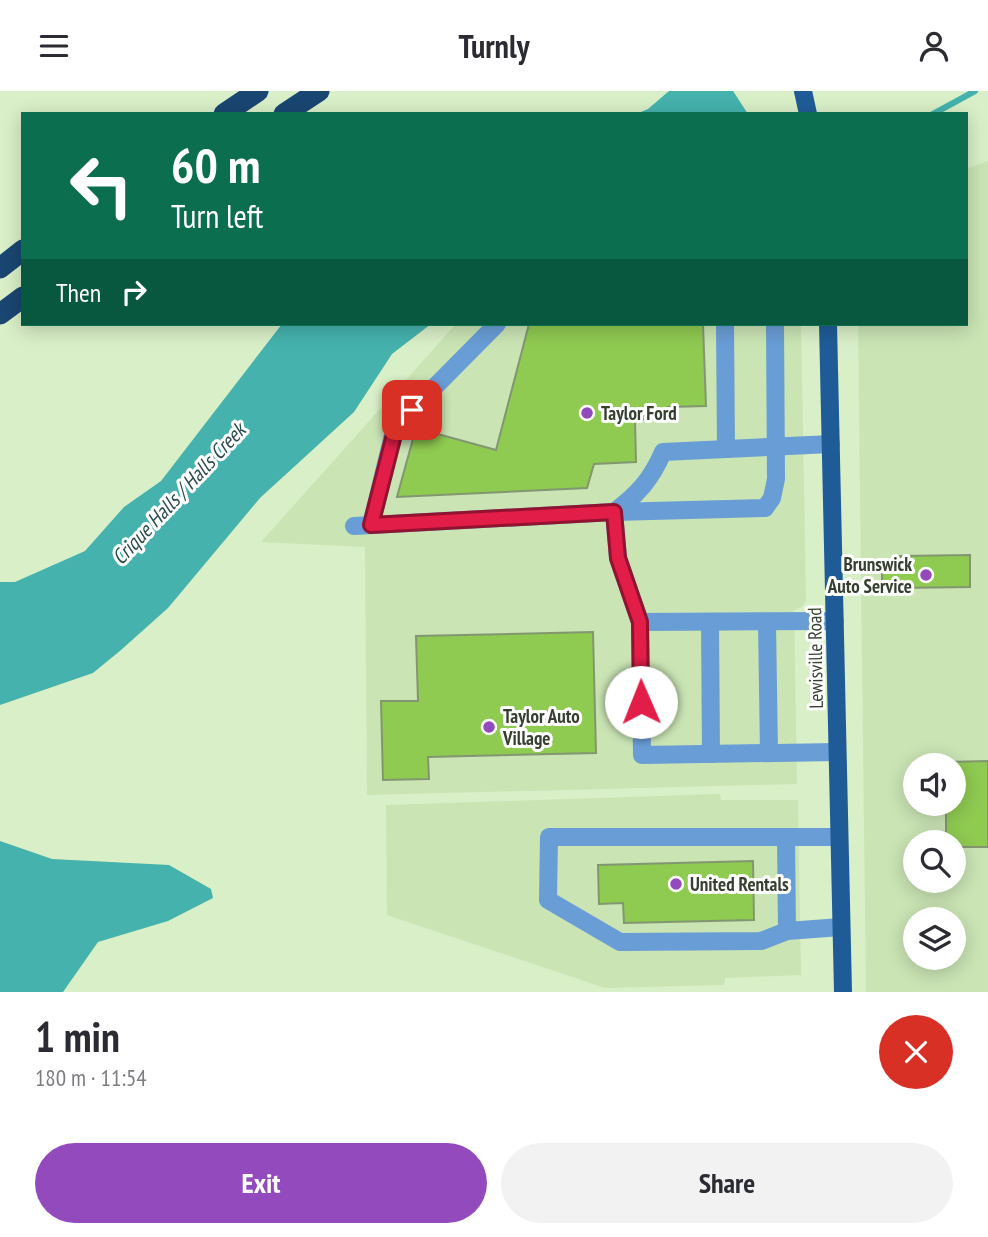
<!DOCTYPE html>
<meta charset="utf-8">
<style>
:root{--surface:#fff;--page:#f2f2f3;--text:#2b2b33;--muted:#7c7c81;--accent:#934abd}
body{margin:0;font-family:"PT Sans Narrow",sans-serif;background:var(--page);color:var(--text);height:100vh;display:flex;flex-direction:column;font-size:26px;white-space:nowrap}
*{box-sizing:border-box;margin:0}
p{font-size:23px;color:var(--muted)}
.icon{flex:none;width:38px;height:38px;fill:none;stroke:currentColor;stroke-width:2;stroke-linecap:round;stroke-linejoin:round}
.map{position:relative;height:901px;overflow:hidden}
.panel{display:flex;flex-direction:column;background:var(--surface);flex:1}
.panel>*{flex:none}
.guide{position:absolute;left:21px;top:21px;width:947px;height:214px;border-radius:0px;box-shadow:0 4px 18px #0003;background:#0b6e4f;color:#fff;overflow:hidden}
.buttons{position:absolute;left:903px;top:662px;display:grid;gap:14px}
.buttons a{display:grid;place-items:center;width:63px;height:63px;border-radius:50%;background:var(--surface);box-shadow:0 4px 18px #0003;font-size:35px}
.pin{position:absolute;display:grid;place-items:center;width:60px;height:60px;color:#fff;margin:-30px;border-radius:14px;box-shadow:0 4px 10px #0006}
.me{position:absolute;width:77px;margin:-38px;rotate:359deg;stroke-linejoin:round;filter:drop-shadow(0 0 5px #0008)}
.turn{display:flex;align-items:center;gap:24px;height:147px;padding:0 35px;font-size:32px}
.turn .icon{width:91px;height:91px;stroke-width:2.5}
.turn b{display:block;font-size:49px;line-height:60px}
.then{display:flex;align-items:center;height:66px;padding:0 35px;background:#0003;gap:14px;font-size:26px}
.round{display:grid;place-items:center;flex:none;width:74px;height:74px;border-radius:37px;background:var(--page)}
.head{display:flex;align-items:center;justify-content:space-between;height:119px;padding:0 35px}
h1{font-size:42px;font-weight:600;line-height:52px}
.cta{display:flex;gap:14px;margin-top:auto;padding:14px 35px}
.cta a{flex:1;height:80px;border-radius:42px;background:var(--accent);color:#fff;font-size:28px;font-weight:600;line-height:80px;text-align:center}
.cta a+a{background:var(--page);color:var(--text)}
header{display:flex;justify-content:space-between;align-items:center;height:91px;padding:0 35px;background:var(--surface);font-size:32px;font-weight:600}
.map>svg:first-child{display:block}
.built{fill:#cae4b4;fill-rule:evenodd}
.water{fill:#45b2ad}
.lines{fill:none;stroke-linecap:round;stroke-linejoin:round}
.stream{stroke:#45b2ad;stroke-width:6}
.building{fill:#8fca51;stroke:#829771;stroke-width:2}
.minor{stroke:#699dd6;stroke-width:18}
.major{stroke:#1f5c97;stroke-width:18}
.highway{stroke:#194672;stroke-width:21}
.route-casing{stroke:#92132f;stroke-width:18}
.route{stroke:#e11d48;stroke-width:12}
.poi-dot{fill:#934abd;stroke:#fff;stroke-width:2.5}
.labels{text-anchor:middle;stroke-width:6;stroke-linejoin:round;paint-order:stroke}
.poi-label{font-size:19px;font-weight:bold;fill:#374030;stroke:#fff;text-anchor:start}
.street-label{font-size:19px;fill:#374030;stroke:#fff}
.water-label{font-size:21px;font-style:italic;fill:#2b4b4a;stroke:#fff}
</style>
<header><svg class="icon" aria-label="menu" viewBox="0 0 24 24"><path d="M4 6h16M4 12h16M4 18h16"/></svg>Turnly<svg class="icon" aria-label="person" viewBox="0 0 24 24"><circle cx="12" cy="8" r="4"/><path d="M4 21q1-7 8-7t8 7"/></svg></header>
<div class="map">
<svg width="988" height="901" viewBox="0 0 988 901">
<rect width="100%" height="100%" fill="#d9efc7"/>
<g class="built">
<path d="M988,70V901H866L858,233H966V78ZM915,674H954V712H915ZM915,751H954V789H915ZM915,828H954V866H915Z"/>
<polygon points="456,233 801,233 806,509 802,516 794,519 797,693 367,704 365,456 261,451"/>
<polygon points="720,703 721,709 798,709 801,884 725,887 724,894 605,897 387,824 386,714"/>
</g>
<g class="water">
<polygon points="669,0 733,0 748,23 636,23 648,18"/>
<polygon points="282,233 431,233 392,263 354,321 260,407 168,517 121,559 93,582 0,614 0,491 15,491 85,460 124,416 161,390"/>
<polygon points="0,750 52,768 169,774 211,798 213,807 168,830 98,851 63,901 0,901"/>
</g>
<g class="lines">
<polyline class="stream" points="933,23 975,0"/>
</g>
<g class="building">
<polygon points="529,233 703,233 706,315 668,316 669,327 635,329 636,371 594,373 587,397 397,406 416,337 496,359"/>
<polygon points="970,464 970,496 898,497 897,492 882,492 882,477 900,477 900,465"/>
<polygon points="593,541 596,662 428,666 429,688 383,689 381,610 418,610 416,545"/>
<polygon points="988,670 988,756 954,756 954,751 946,751 946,712 954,712 954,674 946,674 946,671"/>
<polygon points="753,770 754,829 624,832 623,812 599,813 598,774"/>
</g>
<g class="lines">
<g class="minor">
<polyline points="725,233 726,358"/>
<polyline points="371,434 395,336 497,233"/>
<path d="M354,435L614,421C637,404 651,389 663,361L831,353"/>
<polyline points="835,530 640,531 642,664 837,661"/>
<polyline points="640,531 618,467 614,421 765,417 772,407 776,388 775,233"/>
<polyline points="710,531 711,663"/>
<polyline points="767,531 769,662"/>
<polyline points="786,746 787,840"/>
<polyline points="839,746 549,746 548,809 620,851 761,850 787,840 841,836"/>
</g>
<g class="major">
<polyline points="803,0 808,23"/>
<polyline points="828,233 843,901"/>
</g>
<g class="highway">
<polyline points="224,23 258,0"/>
<polyline points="284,23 319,0"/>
<polyline points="0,177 23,159"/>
<polyline points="0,223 23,206"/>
</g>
</g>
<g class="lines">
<g class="route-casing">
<polyline id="route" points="412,319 396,336 371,434 614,421 618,467 640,531 641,611"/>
</g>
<use href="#route" class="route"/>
</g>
<g class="poi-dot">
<circle cx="587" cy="322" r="7"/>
<circle cx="926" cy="484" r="7"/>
<circle cx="489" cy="636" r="7"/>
<circle cx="676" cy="793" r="7"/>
</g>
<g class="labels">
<g class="poi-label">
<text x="601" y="329">Taylor Ford</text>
<text x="912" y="480" text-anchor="end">Brunswick<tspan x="912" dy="22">Auto Service</tspan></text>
<text x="503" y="632">Taylor Auto<tspan x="503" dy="22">Village</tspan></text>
<text x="690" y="800">United Rentals</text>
</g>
<g class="street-label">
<text transform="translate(815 567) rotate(-91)" y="7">Lewisville Road</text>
</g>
<g class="water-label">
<text transform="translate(179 403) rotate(-47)" y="7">Crique Halls / Halls Creek</text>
</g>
</g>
</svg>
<div class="buttons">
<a><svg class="icon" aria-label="sound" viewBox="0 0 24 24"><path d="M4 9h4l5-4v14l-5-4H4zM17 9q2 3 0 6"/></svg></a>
<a><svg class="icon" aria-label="search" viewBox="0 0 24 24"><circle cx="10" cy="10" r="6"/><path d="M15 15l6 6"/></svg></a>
<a><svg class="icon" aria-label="layers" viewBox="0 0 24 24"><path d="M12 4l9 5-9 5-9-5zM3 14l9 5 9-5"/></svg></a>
</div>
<div class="pin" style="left:412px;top:319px;background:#d93025"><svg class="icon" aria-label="arrive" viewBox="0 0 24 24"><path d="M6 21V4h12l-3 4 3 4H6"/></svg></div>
<svg class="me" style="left:641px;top:611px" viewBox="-20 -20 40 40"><circle r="19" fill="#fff"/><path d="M0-13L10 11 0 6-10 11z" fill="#e11d48"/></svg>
<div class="guide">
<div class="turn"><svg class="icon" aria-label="left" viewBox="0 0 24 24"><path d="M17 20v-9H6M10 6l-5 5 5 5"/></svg><div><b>60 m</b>Turn left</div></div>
<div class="then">Then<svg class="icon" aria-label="right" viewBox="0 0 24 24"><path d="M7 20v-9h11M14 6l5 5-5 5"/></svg></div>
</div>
</div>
<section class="panel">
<div class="head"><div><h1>1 min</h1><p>180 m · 11:54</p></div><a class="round" style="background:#d93025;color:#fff"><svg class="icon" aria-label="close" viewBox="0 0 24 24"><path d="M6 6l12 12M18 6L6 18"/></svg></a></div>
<div class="cta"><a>Exit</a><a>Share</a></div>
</section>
